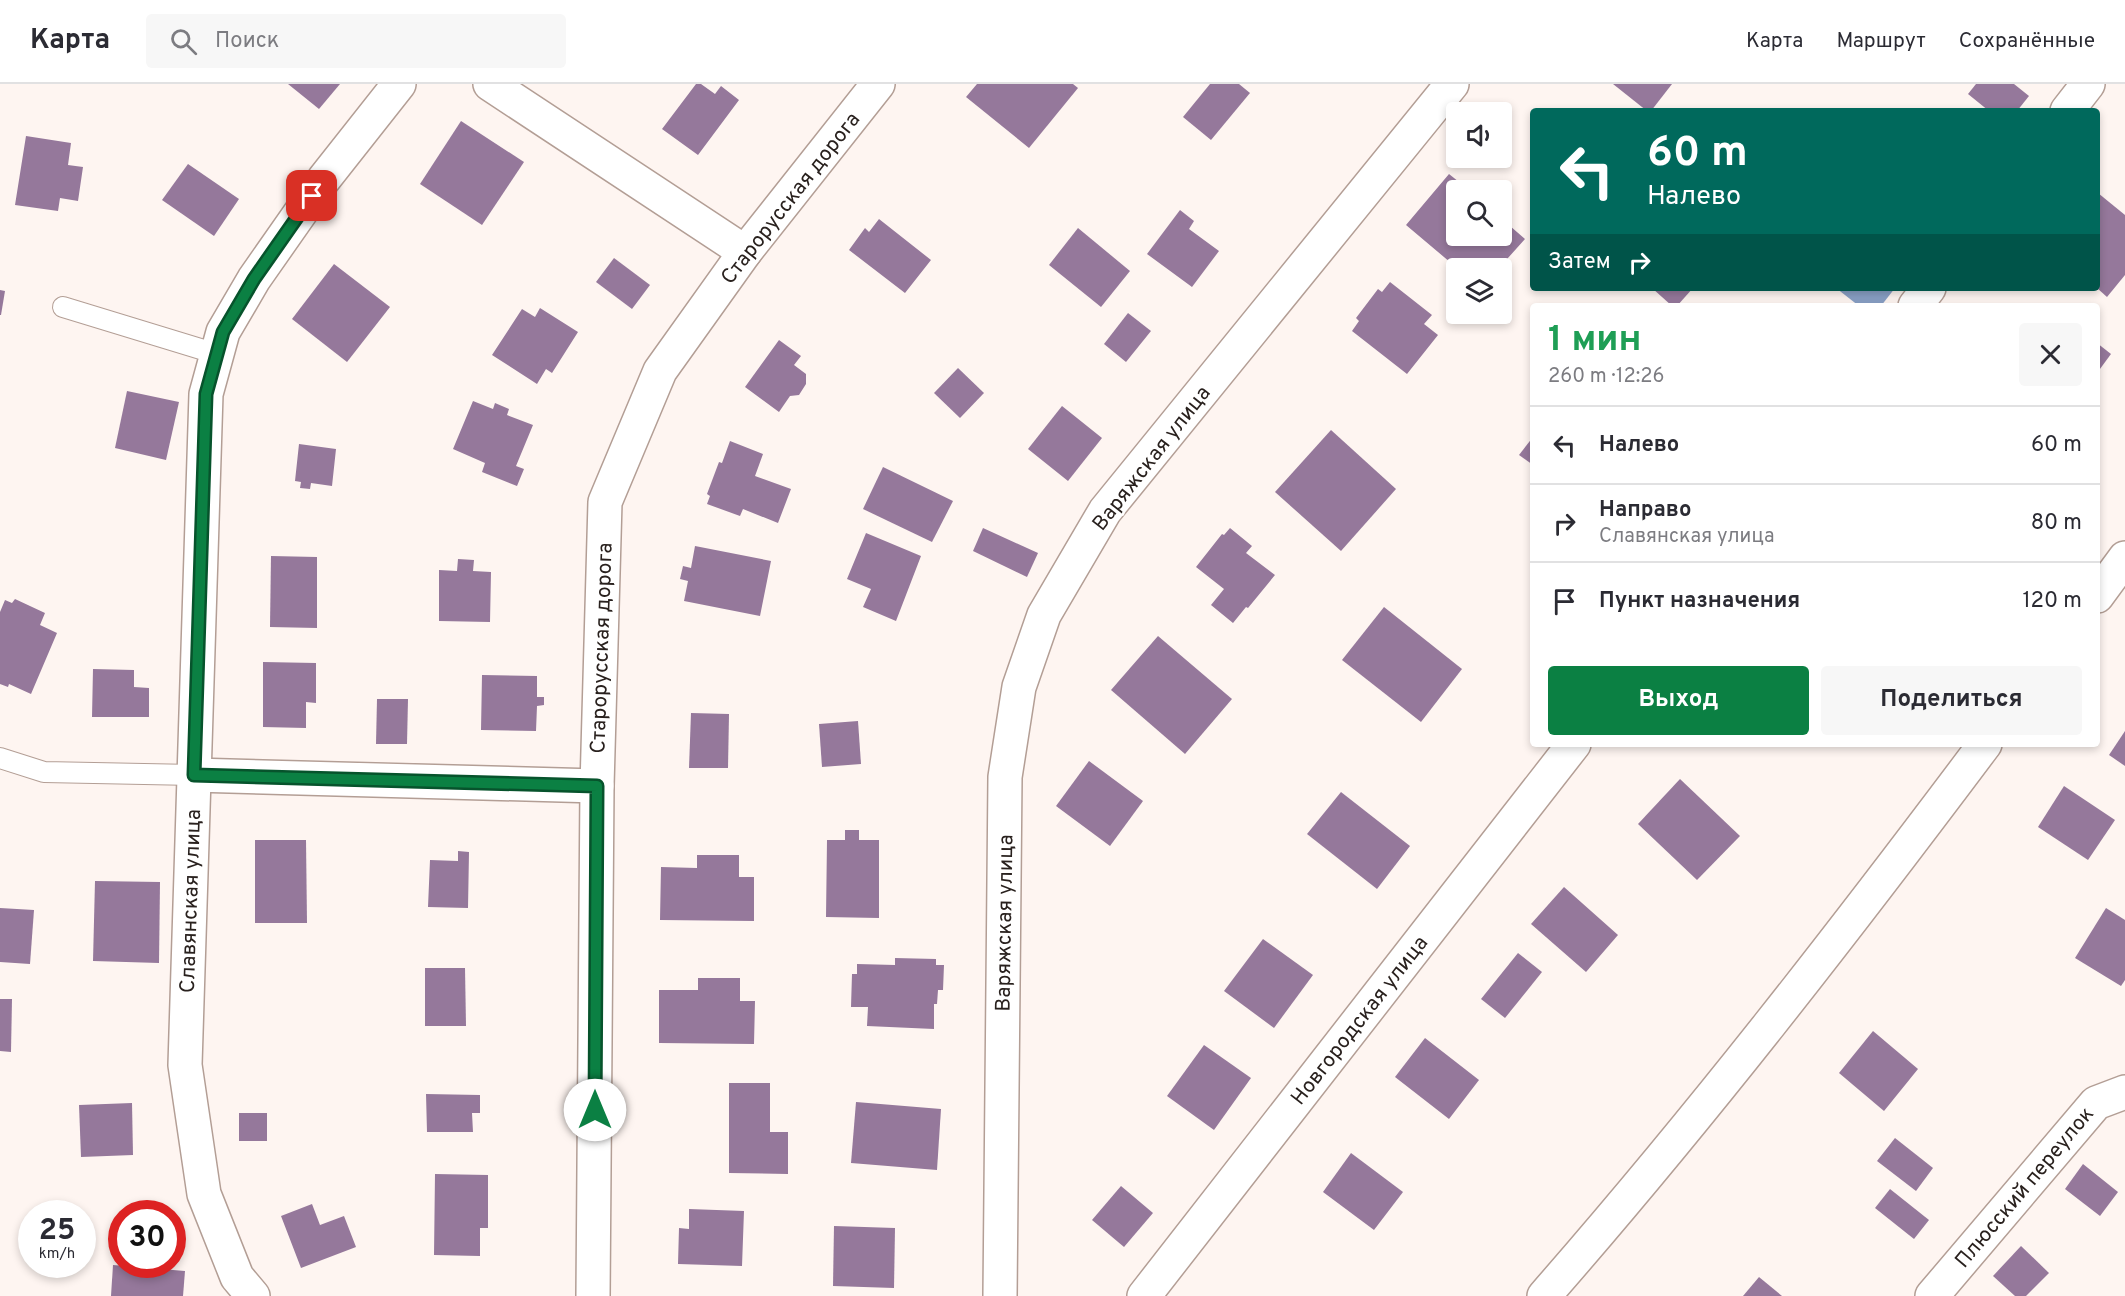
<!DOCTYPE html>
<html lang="ru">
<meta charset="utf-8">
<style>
:root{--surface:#fff;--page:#f7f7f7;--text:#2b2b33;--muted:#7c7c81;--line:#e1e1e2;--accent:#0b8043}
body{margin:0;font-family:Overpass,sans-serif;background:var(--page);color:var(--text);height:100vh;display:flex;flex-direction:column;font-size:22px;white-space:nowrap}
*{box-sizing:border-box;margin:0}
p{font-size:20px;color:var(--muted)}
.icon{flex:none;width:33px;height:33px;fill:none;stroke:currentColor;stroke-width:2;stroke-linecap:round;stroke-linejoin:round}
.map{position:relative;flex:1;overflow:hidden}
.drawer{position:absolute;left:1530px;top:219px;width:570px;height:444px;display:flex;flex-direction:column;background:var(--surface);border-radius:6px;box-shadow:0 3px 9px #0003}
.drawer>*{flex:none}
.top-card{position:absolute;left:1530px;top:24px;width:570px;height:183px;border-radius:6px;box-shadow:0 3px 9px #0003;background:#00695c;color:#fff;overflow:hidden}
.buttons{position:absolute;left:1446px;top:18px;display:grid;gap:12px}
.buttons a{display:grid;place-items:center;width:66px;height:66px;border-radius:6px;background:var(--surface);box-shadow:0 3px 9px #0003;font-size:30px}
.speed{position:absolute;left:18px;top:1116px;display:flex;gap:12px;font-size:30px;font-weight:700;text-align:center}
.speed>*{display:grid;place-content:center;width:78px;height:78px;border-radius:50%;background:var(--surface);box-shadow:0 3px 9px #0003;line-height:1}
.speed small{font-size:15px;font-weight:400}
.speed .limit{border:9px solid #d22;background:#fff;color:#111}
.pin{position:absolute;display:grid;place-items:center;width:51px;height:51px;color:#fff;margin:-26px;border-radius:12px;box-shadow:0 3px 9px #0006}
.me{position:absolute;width:66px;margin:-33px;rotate:0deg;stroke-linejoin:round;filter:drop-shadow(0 0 4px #0008)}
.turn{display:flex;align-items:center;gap:21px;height:126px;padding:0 18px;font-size:27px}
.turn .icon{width:78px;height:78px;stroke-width:2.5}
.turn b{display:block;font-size:42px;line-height:51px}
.then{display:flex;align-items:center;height:57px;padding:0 18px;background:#0003;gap:12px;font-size:22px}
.round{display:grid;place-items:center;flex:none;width:63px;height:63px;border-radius:6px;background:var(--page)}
.headline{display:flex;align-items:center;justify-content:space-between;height:102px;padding:0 18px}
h1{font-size:36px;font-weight:700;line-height:45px;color:#1e9e55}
.primary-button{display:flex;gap:12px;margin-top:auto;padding:12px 18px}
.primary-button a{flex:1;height:69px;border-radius:6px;background:var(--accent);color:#fff;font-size:24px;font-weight:700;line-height:69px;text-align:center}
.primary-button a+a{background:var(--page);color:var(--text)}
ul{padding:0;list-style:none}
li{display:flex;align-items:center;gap:18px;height:78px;padding:0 18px;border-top:2px solid var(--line)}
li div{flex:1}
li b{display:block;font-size:22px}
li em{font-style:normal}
header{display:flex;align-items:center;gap:36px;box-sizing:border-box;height:84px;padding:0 30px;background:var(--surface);border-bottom:2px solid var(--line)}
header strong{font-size:28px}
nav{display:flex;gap:33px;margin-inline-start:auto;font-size:21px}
.search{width:420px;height:54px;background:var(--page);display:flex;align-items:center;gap:15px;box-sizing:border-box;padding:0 21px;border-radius:6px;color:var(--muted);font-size:22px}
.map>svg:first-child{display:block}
.water{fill:#889fc4}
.building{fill:#95789b}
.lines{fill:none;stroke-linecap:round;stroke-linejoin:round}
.lane-casing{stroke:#b39e95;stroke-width:22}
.street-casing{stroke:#b39e95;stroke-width:36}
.secondary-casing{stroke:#b39e95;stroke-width:36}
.lane{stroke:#fff;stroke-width:20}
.street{stroke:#fff;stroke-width:33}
.secondary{stroke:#fff;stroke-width:33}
.route-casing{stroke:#07532c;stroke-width:15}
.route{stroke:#0b8043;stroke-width:10}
.labels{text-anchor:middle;stroke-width:5;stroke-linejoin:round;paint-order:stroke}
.street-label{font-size:21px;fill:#29211e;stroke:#fff}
</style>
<header>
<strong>Карта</strong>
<div class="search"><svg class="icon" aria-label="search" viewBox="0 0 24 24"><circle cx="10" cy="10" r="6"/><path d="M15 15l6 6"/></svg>Поиск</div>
<nav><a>Карта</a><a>Маршрут</a><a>Сохранённые</a></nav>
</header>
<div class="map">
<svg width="2125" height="1212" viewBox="0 0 2125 1212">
<rect width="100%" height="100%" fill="#fef5f1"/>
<polygon class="water" points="1836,204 1895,204 1881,222 1859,222"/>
<g class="building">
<polygon points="288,0 340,0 319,25"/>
<polygon points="696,0 701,0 715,10 721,2 739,16 698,71 662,45"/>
<polygon points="977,0 1073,0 1078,4 1029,64 966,13"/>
<polygon points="1210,0 1239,0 1250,9 1211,56 1183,33"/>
<polygon points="1613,0 1672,0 1651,27 1647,27"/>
<polygon points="1976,0 2014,0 2029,12 2017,27 1989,27 1968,10"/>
<polygon points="461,37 524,78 482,141 420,100"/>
<polygon points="26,52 71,59 68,81 83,83 78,117 60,114 58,127 15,121"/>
<polygon points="188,80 239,115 214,152 162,116"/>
<polygon points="1449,90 1469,106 1456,106 1456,152 1502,152 1502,135 1525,155 1499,184 1457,184 1406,141"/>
<polygon points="2098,109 2125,131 2125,191 2107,213 2097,204"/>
<polygon points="1180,126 1194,137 1189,145 1219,167 1192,203 1147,170"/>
<polygon points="879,135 931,176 905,209 849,166 865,144 869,148"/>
<polygon points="1078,144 1130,187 1101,223 1049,181"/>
<polygon points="614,174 650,201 632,225 596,198"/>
<polygon points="334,180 390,223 347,278 292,235"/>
<polygon points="1390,198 1432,231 1424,240 1438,251 1407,290 1352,247 1359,237 1356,234 1378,205 1382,208"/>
<polygon points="1652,204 1693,204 1677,222 1672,222"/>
<polygon points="0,206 5,207 1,231 0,231"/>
<polygon points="540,224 578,248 552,289 546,285 537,300 492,271 522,225 535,233"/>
<polygon points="1128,229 1151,247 1126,278 1104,260"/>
<polygon points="779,256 801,272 794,281 806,290 806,300 799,311 790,312 779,328 745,303"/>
<polygon points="2097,259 2111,270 2097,289"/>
<polygon points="958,284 984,309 960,334 934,309"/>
<polygon points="127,307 179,318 166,376 115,364"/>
<polygon points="473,317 493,325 495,319 509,325 507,331 533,341 516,382 524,385 517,402 482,388 485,379 453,365"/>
<polygon points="1062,322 1102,354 1068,397 1028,365"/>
<polygon points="1331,346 1396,405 1341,467 1275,408"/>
<polygon points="1533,353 1533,381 1519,371"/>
<polygon points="730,357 763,370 755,392 791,405 778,439 743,425 740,432 707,420 710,412 707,410 719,378 722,379"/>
<polygon points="299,360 336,365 332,402 311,399 310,405 300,404 301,398 295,397"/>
<polygon points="883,383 953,417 932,458 863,425"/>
<polygon points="983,444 1038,469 1027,493 973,467"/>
<polygon points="1230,444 1252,462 1246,469 1275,491 1248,524 1246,523 1233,539 1211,521 1224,505 1196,483 1222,450 1224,451"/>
<polygon points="866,449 921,472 896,537 863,523 871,505 847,495"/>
<polygon points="695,462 771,477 760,532 684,517 688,497 680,495 683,482 691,484"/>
<polygon points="271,472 317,473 317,544 270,543"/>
<polygon points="458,475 474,476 473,487 491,488 490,538 439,537 439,486 457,487"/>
<polygon points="15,515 45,529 40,541 57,549 31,610 9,600 8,603 0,600 0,528 5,516 12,519"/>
<polygon points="1384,523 1462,585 1421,638 1342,576"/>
<polygon points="1158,552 1232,615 1185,670 1111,606"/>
<polygon points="263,578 316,579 316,619 306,618 306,644 263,643"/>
<polygon points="93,585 134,586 134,603 149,604 149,633 92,633"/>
<polygon points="482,591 537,592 537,613 544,613 544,621 537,622 536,647 481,646"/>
<polygon points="377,615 408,615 407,660 376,660"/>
<polygon points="691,629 729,630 728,684 689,684"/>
<polygon points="858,637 861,680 822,683 819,640"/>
<polygon points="2125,647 2125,682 2109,671"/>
<polygon points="1089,677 1143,717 1110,762 1056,722"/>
<polygon points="1680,695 1740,752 1697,796 1638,740"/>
<polygon points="2064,702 2115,736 2088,776 2038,743"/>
<polygon points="1341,708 1410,762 1377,805 1307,750"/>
<polygon points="845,746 859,746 859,756 879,756 879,834 826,833 827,756 845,756"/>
<polygon points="255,756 306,756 307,839 255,839"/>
<polygon points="458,767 469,768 468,824 428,823 430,776 458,777"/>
<polygon points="697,771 739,771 739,793 754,793 754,837 660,836 661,783 697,784"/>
<polygon points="95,797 160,798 159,879 93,877"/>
<polygon points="1564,803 1618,851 1586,888 1531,840"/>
<polygon points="0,824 34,826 30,880 0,878"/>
<polygon points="2106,824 2125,836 2125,896 2121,902 2075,874"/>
<polygon points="1263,855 1313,891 1274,944 1224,907"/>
<polygon points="1518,869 1542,888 1505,934 1481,915"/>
<polygon points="895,874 936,875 936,881 944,881 943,906 938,906 937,920 934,920 934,945 867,942 868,923 851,923 852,890 857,890 857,880 895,881"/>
<polygon points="425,884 465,884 466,942 425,942"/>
<polygon points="698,894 740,894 740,917 755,917 754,960 659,959 659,906 698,906"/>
<polygon points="0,915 12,915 11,968 0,967"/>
<polygon points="1873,947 1918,985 1884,1027 1839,989"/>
<polygon points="1425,954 1479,996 1449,1035 1395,993"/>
<polygon points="1204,961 1251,994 1214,1046 1167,1012"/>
<polygon points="729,999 770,999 770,1048 788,1048 788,1090 729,1089"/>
<polygon points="426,1010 480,1011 480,1029 472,1029 473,1048 427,1048"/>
<polygon points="856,1018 941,1025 937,1086 851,1079"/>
<polygon points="132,1019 133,1071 81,1073 79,1021"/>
<rect x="239" y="1029" width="28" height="28"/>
<polygon points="1895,1054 1933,1084 1916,1107 1877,1077"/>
<polygon points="1351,1069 1403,1108 1374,1146 1323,1108"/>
<polygon points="2083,1080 2118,1108 2100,1132 2065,1105"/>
<polygon points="435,1090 488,1091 488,1144 480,1144 480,1172 434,1171"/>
<polygon points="1121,1102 1153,1129 1124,1163 1092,1136"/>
<polygon points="1890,1105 1929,1136 1914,1155 1875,1124"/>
<polygon points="312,1120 320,1141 344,1132 356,1163 301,1184 281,1132"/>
<polygon points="689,1125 744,1127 742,1182 678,1180 679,1144 689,1145"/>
<polygon points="834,1142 895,1144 894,1204 833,1202"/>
<polygon points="2021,1162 2049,1189 2026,1212 2015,1212 1993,1192"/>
<polygon points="113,1181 185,1187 183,1212 111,1212"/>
<polygon points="1759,1193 1782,1212 1743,1212"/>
</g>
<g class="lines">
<g class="lane-casing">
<g id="lane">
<polyline points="63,223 217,270"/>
<polyline points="0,674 44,688 194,691"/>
</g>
</g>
<g class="street-casing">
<g id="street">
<polyline points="490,0 745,168"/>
<polyline points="2067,27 2088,0"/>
<polyline points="1915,222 1929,204"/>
<polyline points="194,691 597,702"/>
<polyline points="253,1212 237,1193 204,1110 185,981 206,310 223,248 254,195 324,95 399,0"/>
<polyline points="593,1212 597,702 605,418 660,287 745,168 878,0"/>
<polyline points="1000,1212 1005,693 1019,603 1044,531 1105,427 1452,0"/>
<polyline points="1144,1212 1574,660"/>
<polyline points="1932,1212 2096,1019 2125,1008"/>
</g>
</g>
<g class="secondary-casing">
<g id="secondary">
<polyline points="2097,512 2125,474"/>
<path d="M1544,1212C1699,1035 1844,848 1985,660"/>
</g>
</g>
<use href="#lane" class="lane"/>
<use href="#street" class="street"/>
<use href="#secondary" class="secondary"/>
</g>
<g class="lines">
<g class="route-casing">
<polyline id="route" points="312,112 254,195 223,248 206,310 194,691 597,702 595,1026"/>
</g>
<use href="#route" class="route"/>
</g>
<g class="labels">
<g class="street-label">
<text transform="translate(790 114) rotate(-52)" y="7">Старорусская дорога</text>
<text transform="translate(1151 374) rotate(-52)" y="7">Варяжская улица</text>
<text transform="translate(601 564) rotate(-88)" y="7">Старорусская дорога</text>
<text transform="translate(190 817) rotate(-88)" y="7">Славянская улица</text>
<text transform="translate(1004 839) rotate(-89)" y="7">Варяжская улица</text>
<text transform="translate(1359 936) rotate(-52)" y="7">Новгородская улица</text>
<text transform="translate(2024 1103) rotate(-50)" y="7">Плюсский переулок</text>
</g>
</g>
</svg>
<div class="buttons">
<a><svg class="icon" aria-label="sound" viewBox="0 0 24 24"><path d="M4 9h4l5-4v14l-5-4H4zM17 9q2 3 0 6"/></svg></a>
<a><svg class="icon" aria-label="search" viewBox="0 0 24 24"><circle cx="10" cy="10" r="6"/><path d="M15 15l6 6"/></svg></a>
<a><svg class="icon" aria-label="layers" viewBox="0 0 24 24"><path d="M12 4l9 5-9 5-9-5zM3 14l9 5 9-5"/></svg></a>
</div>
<div class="speed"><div>25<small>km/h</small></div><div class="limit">30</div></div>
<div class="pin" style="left:312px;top:112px;background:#d93025"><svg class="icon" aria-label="arrive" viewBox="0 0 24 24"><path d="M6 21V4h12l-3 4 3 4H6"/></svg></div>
<svg class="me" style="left:595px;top:1026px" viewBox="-20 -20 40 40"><circle r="19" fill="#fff"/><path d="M0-13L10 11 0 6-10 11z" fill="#0b8043"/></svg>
<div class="top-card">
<div class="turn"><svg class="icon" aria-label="left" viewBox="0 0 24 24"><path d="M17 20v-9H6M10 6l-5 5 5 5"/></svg><div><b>60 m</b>Налево</div></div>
<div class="then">Затем<svg class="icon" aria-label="right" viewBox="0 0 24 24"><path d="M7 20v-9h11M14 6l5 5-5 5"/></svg></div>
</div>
<section class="drawer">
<div class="headline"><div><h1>1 мин</h1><p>260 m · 12:26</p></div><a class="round"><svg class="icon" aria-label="close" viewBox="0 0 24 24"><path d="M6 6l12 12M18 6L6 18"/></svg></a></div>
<ul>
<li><svg class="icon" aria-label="left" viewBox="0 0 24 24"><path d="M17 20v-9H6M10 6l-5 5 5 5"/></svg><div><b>Налево</b></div><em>60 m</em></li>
<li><svg class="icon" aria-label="right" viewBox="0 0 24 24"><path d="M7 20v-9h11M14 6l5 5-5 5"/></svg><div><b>Направо</b><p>Славянская улица</p></div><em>80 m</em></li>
<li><svg class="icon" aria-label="arrive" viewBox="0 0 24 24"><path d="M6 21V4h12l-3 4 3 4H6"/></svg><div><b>Пункт назначения</b></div><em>120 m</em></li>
</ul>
<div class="primary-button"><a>Выход</a><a>Поделиться</a></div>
</section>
</div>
